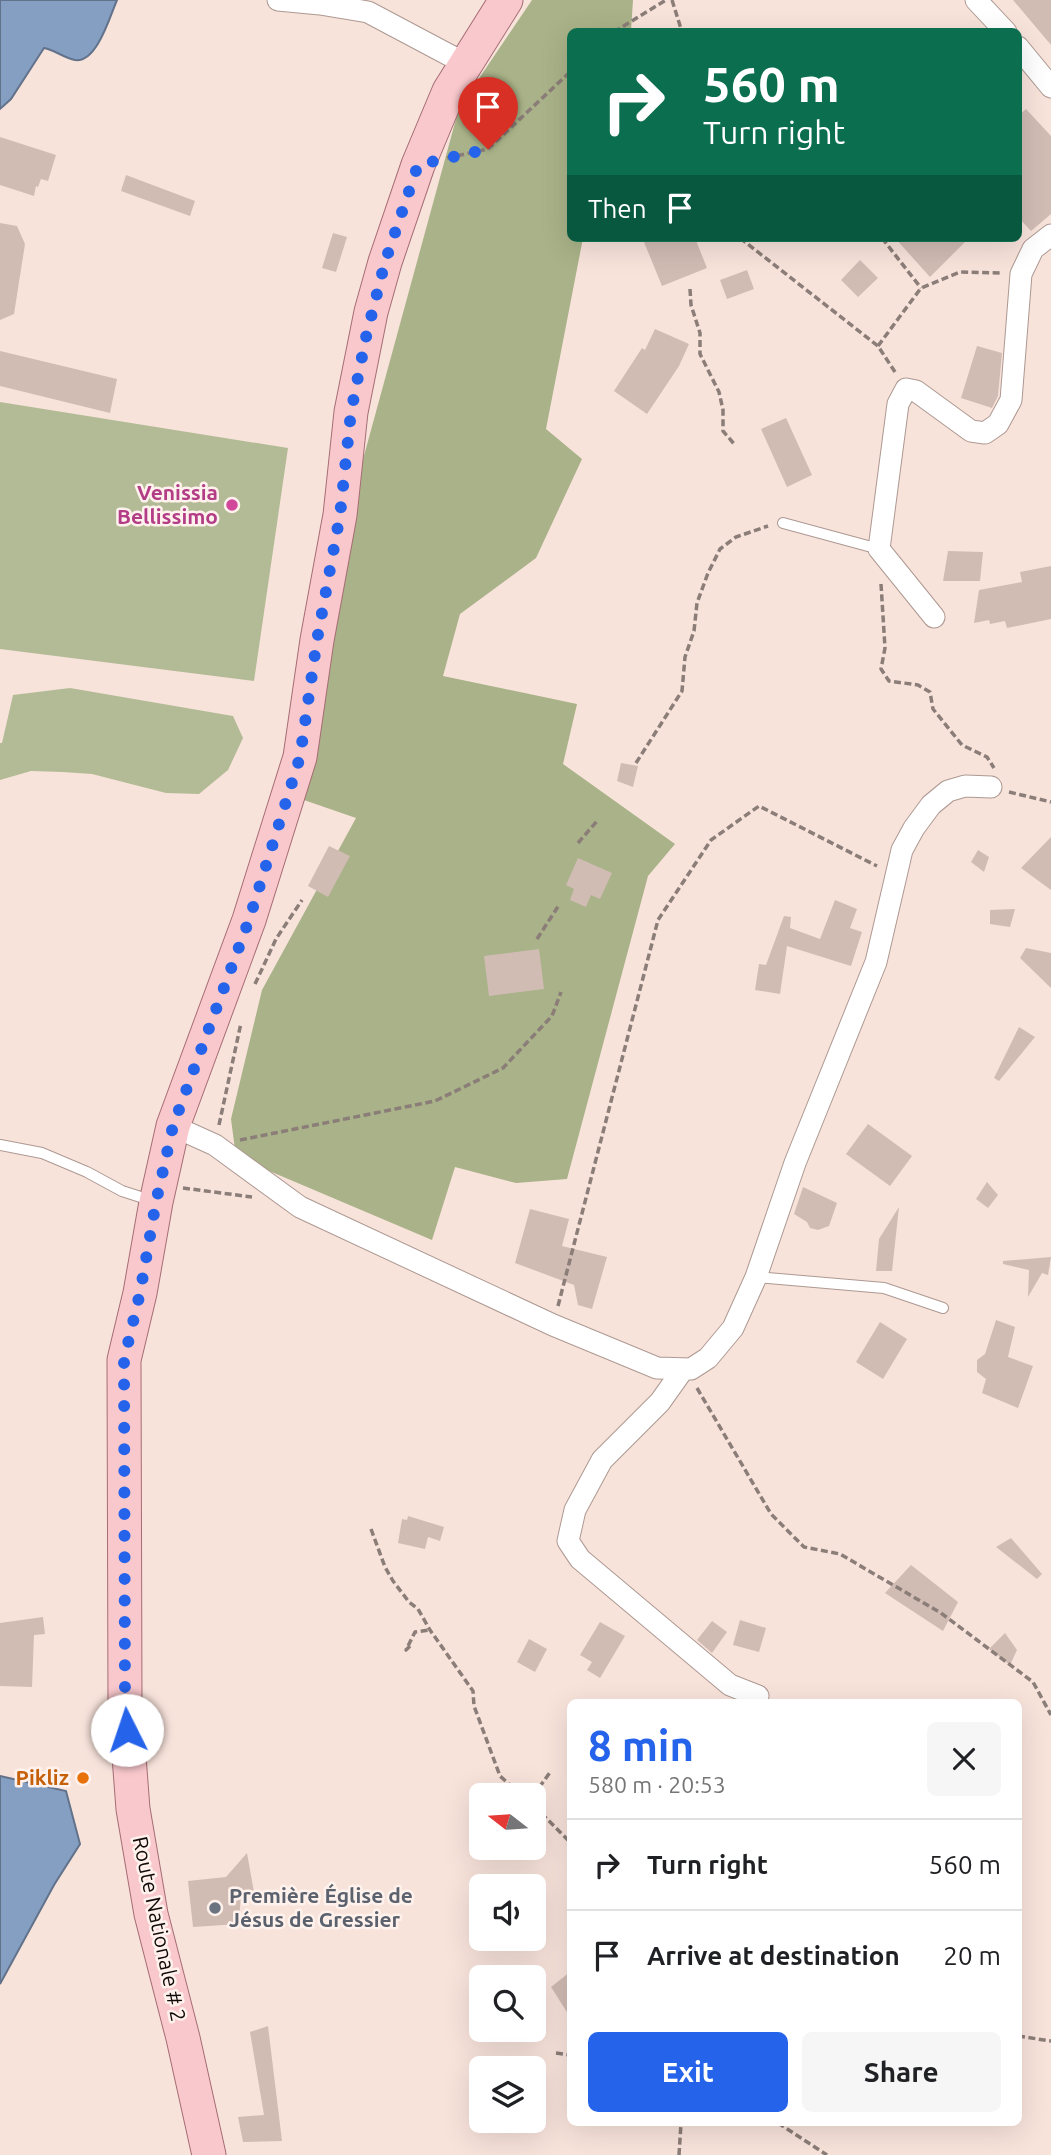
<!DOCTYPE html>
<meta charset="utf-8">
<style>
:root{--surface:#fff;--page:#f6f6f6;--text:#202124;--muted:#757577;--line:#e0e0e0;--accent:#2563eb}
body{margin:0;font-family:Ubuntu,sans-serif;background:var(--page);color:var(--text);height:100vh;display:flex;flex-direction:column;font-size:26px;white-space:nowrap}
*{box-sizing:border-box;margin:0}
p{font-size:23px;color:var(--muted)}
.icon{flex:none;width:38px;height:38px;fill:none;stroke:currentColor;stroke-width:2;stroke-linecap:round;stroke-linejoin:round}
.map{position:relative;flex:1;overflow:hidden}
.details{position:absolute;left:567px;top:1699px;width:455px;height:427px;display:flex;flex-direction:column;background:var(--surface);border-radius:10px;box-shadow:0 7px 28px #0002}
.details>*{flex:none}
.hud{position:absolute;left:567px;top:28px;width:455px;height:214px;border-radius:10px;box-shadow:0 7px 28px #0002;background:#0b6e4f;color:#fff;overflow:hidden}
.needle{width:46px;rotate:287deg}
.buttons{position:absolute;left:469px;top:1783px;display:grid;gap:14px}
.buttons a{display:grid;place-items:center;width:77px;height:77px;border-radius:10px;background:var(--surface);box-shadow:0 7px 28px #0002;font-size:35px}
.pin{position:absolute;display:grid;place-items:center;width:60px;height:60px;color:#fff;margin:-72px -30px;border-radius:50% 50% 50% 0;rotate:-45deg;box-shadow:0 0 7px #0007}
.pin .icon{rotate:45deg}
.me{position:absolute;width:77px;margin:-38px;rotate:356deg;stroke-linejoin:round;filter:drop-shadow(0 0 5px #0008)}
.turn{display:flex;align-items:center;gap:24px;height:147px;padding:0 21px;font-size:32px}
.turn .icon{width:91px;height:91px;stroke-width:2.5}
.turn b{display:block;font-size:49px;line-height:60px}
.then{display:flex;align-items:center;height:66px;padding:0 21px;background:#0003;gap:14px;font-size:26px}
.round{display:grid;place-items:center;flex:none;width:74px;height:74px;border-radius:10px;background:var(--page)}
.head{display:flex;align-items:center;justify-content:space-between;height:119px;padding:0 21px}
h1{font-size:42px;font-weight:700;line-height:52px;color:var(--accent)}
.cta{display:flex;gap:14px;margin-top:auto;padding:14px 21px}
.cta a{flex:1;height:80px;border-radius:10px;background:var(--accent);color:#fff;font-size:28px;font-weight:700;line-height:80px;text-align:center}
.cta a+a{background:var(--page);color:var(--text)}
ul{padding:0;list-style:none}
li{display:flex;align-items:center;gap:21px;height:91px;padding:0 21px;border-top:2px solid var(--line)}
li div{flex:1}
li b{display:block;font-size:26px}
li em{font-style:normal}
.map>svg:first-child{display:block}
.green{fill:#b3bb96}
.forest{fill:#a9b288}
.water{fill:#859fc2;stroke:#62728a;stroke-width:2}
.building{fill:#d1bcb4}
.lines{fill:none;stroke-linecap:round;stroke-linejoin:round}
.lane-casing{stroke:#ad9992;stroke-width:12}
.street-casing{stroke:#ad9992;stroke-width:23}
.primary-casing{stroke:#a56d73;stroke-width:35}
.path{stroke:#8b7d78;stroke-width:3.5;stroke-dasharray:7 3.5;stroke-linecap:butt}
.lane{stroke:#fff;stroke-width:10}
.street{stroke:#fff;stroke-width:21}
.primary{stroke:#f9c8cd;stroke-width:33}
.route{stroke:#2563eb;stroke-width:12;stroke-dasharray:0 21.6}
.hotel-dot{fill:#d1479c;stroke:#fff2ed;stroke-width:2.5}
.food-dot{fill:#e8710a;stroke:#fff2ed;stroke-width:2.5}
.worship-dot{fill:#6b7280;stroke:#fff2ed;stroke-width:2.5}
.labels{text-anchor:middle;stroke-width:5;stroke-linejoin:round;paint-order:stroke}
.hotel-label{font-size:21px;font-weight:bold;fill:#b23c85;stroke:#fff2ed;text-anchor:end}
.food-label{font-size:21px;font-weight:bold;fill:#c56008;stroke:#fff2ed;text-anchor:end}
.worship-label{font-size:21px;font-weight:bold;fill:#5b616d;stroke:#fff2ed;text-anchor:start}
.street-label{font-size:21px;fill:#110a08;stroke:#fff2ed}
</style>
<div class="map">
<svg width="1051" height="2155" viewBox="0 0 1051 2155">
<rect width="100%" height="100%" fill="#f8e3db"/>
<g class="green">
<polygon points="0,402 288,448 254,681 0,649"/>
<polygon points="70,688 233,716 243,738 228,770 199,794 166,793 92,774 62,772 31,771 0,780 0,743 2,743 13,695"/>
</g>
<polygon class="forest" points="532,0 633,0 631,31 570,32 570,238 583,238 546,429 582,459 536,558 460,614 443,676 577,704 563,764 675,844 648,876 567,1179 516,1183 455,1167 432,1240 236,1157 231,1119 262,990 356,818 301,799 353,496 459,108"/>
<g class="water">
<path d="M0,0H117C110,16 97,63 75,60C64,58 55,50 44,48L11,99L0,109Z"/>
<polygon points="0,1776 66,1791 80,1844 54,1885 0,1984"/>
</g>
<g class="building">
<polygon points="1013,0 1051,0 1051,45"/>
<polygon points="1026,109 1051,136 1051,214 1031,231 1018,217 1018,116"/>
<polygon points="0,137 56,155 48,181 41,179 38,187 36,186 34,196 0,185"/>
<polygon points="126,175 195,201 190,216 121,191"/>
<polygon points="0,223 17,226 25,244 14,314 0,320"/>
<polygon points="333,233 347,237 336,272 322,268"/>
<polygon points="653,238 695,238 707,268 662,286 644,242"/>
<polygon points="895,238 969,238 930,277"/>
<polygon points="860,260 878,278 858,297 841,280"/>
<polygon points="747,270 754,289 727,299 720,280"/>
<polygon points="655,329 689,344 679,366 647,414 614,391 642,348 645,350"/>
<polygon points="977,346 1002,353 998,396 992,408 961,398"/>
<polygon points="0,351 117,379 110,413 0,386"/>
<polygon points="786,418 812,475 787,487 761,429"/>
<polygon points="948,551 983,552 980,581 943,581"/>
<polygon points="1051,566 1051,619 1007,628 1005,621 990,624 989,620 974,623 979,590 1022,582 1020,572"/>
<polygon points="621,763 638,766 633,787 617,781"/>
<polygon points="1051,837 1051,890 1021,868"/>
<polygon points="329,846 350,856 328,897 308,886"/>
<polygon points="978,850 989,857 984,872 971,862"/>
<polygon points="578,858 612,873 600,899 591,895 586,907 570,900 574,889 566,885"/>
<polygon points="835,900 857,909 850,928 862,932 851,966 787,946 780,994 755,990 759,964 766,965 784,916 791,917 790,928 820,939"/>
<polygon points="1015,909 1010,927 990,924 990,910"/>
<polygon points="1026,948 1051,953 1051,988 1020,958"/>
<polygon points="539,949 544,989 489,996 484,956"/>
<polygon points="1019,1027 1035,1037 999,1081 994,1078"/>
<polygon points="868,1124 912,1156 890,1186 846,1154"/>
<polygon points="987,1182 998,1195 988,1208 976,1199"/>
<polygon points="803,1187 837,1203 829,1226 818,1230 810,1228 807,1222 794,1214"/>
<polygon points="899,1207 892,1271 876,1271 879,1239"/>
<polygon points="530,1209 569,1219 562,1246 607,1257 592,1309 578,1305 574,1285 515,1263"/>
<polygon points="1051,1257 1048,1275 1042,1273 1028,1297 1029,1270 1003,1264 1003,1261"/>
<polygon points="996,1320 1015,1327 1008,1357 1033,1366 1018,1408 982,1393 986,1379 977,1372 977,1360 985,1354"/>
<polygon points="880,1322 907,1339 883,1379 856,1362"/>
<polygon points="408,1516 444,1527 440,1541 428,1537 425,1549 398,1543 402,1519 407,1520"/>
<polygon points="1011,1538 1042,1574 1037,1579 996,1547"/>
<polygon points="911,1565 958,1602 943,1631 885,1593"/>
<polygon points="43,1617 45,1634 34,1635 32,1687 0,1686 0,1623"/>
<polygon points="740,1620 766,1628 759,1652 733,1645"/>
<polygon points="712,1621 727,1632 712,1653 697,1640"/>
<polygon points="600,1622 625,1636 600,1678 587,1670 592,1662 580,1655"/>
<polygon points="1005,1633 1017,1650 1010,1665 989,1649"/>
<polygon points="529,1639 547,1649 535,1672 517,1662"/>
<polygon points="247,1853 254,1892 241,1892 239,1924 193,1927 188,1881 226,1877"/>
<polygon points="570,1972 570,2017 551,1987"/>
<polygon points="268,2026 282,2141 243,2142 238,2117 264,2115 250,2032"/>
</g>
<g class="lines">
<g class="lane-casing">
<g id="lane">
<polyline points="783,523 879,549"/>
<polyline points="0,1145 42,1153 87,1172 122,1191 153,1201"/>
<polyline points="756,1277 884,1288 943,1308"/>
</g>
</g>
<g class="street-casing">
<g id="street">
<polyline points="278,0 320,4 368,12 466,64"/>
<polyline points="976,0 1006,32"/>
<polyline points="1018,47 1051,87"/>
<polyline points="934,617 879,549 898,404 906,389 916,391 971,431 985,433 998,424 1011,400 1021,274 1033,249 1051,235"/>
<polyline points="173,1126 215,1145 300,1207 553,1325 657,1368 691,1369 708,1358 733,1328 756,1277 795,1163 876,962 902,850 914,828 931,805 948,791 965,786 991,787"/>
<polyline points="682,1371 660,1402 602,1460 575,1510 568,1541 580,1559 730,1685 758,1696"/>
</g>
</g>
<g class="primary-casing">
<polyline id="primary" points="209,2155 183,2038 151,1914 133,1809 125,1704 124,1360 140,1293 156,1202 173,1126 249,920 300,757 317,640 340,515 351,412 371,312 385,262 418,165 449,91 506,0"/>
</g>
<g class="path">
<polyline points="672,0 682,32"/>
<polyline points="614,32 666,0"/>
<polyline points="447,158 488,149 570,72"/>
<polyline points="740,238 878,346 895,372"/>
<polyline points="882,238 921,288"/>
<polyline points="690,289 691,305 700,333 700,354 719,392 723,410 723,431 735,445"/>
<polyline points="878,346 921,288 960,272 1001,273"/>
<polyline points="881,584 885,648 881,669 889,681 918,685 930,692 933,709 962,745 987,757 994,768"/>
<polyline points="636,763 682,691 685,657 694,631 697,603 708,573 720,549 736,537 768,526"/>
<polyline points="1009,792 1051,802"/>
<polyline points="578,843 597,821"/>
<polyline points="537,939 559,905"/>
<polyline points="255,984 276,939 302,900"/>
<polyline points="219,1125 241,1023"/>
<polyline points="240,1140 435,1101 503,1068 552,1016 561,992"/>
<polyline points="183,1188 252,1197"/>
<polyline points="558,1306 658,920 711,840 759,806 877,866"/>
<polyline points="697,1388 771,1514 804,1547 840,1554 941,1613 1033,1682 1051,1715"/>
<polyline points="371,1529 385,1567 393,1581 409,1602 418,1609 430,1630 473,1691 474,1706 500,1776 522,1796"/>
<polyline points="410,1646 406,1650 415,1632 430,1630"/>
<polyline points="533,1796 551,1771"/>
<polyline points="534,1806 570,1842"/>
<polyline points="1018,2036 1051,2041"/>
<polyline points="556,2053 570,2055"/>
<polyline points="778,2123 827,2155"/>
<polyline points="679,2155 681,2123"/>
</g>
<use href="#lane" class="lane"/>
<use href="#street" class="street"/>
<use href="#primary" class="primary"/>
</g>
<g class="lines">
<polyline class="route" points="127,1730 125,1704 124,1360 140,1293 156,1202 173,1126 249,920 300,757 317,640 340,515 351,412 366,337 385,262 418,165 488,149"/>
</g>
<circle class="hotel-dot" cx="232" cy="505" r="7"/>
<circle class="food-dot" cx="83" cy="1778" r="7"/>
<circle class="worship-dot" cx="215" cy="1908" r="7"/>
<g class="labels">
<g class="hotel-label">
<text x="218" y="500">Venissia<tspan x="218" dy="24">Bellissimo</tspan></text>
</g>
<g class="food-label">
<text x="69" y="1785">Pikliz</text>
</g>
<g class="worship-label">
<text x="229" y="1903">Première Église de<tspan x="229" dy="24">Jésus de Gressier</tspan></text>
</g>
<g class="street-label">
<text transform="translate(159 1929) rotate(78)" y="7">Route Nationale # 2</text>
</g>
</g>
</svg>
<div class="buttons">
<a><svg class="needle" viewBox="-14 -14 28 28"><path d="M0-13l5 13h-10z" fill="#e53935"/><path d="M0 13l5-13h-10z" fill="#757577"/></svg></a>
<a><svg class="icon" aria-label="sound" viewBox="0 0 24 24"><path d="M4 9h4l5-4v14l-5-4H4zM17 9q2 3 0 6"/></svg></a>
<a><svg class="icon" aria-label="search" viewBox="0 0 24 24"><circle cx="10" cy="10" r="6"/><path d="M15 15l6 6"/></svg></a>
<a><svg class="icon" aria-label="layers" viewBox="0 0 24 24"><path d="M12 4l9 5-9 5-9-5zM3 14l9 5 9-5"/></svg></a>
</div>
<div class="pin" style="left:488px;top:149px;background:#d93025"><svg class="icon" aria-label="arrive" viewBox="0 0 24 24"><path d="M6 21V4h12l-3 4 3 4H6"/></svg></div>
<svg class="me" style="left:127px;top:1730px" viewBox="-20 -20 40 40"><circle r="19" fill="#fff"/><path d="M0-13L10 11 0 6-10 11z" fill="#2563eb"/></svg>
<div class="hud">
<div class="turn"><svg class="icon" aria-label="right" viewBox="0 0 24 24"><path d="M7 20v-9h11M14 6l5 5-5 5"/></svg><div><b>560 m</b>Turn right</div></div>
<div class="then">Then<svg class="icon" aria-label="arrive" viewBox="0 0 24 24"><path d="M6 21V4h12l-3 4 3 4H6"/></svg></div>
</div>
<section class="details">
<div class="head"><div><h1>8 min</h1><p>580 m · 20:53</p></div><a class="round"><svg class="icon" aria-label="close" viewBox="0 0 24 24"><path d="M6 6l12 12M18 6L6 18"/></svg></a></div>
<ul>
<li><svg class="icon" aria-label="right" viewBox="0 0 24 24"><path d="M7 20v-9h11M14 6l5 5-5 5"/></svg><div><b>Turn right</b></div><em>560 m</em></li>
<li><svg class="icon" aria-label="arrive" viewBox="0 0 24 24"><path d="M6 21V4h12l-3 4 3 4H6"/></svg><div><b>Arrive at destination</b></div><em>20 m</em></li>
</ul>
<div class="cta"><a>Exit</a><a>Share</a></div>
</section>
</div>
